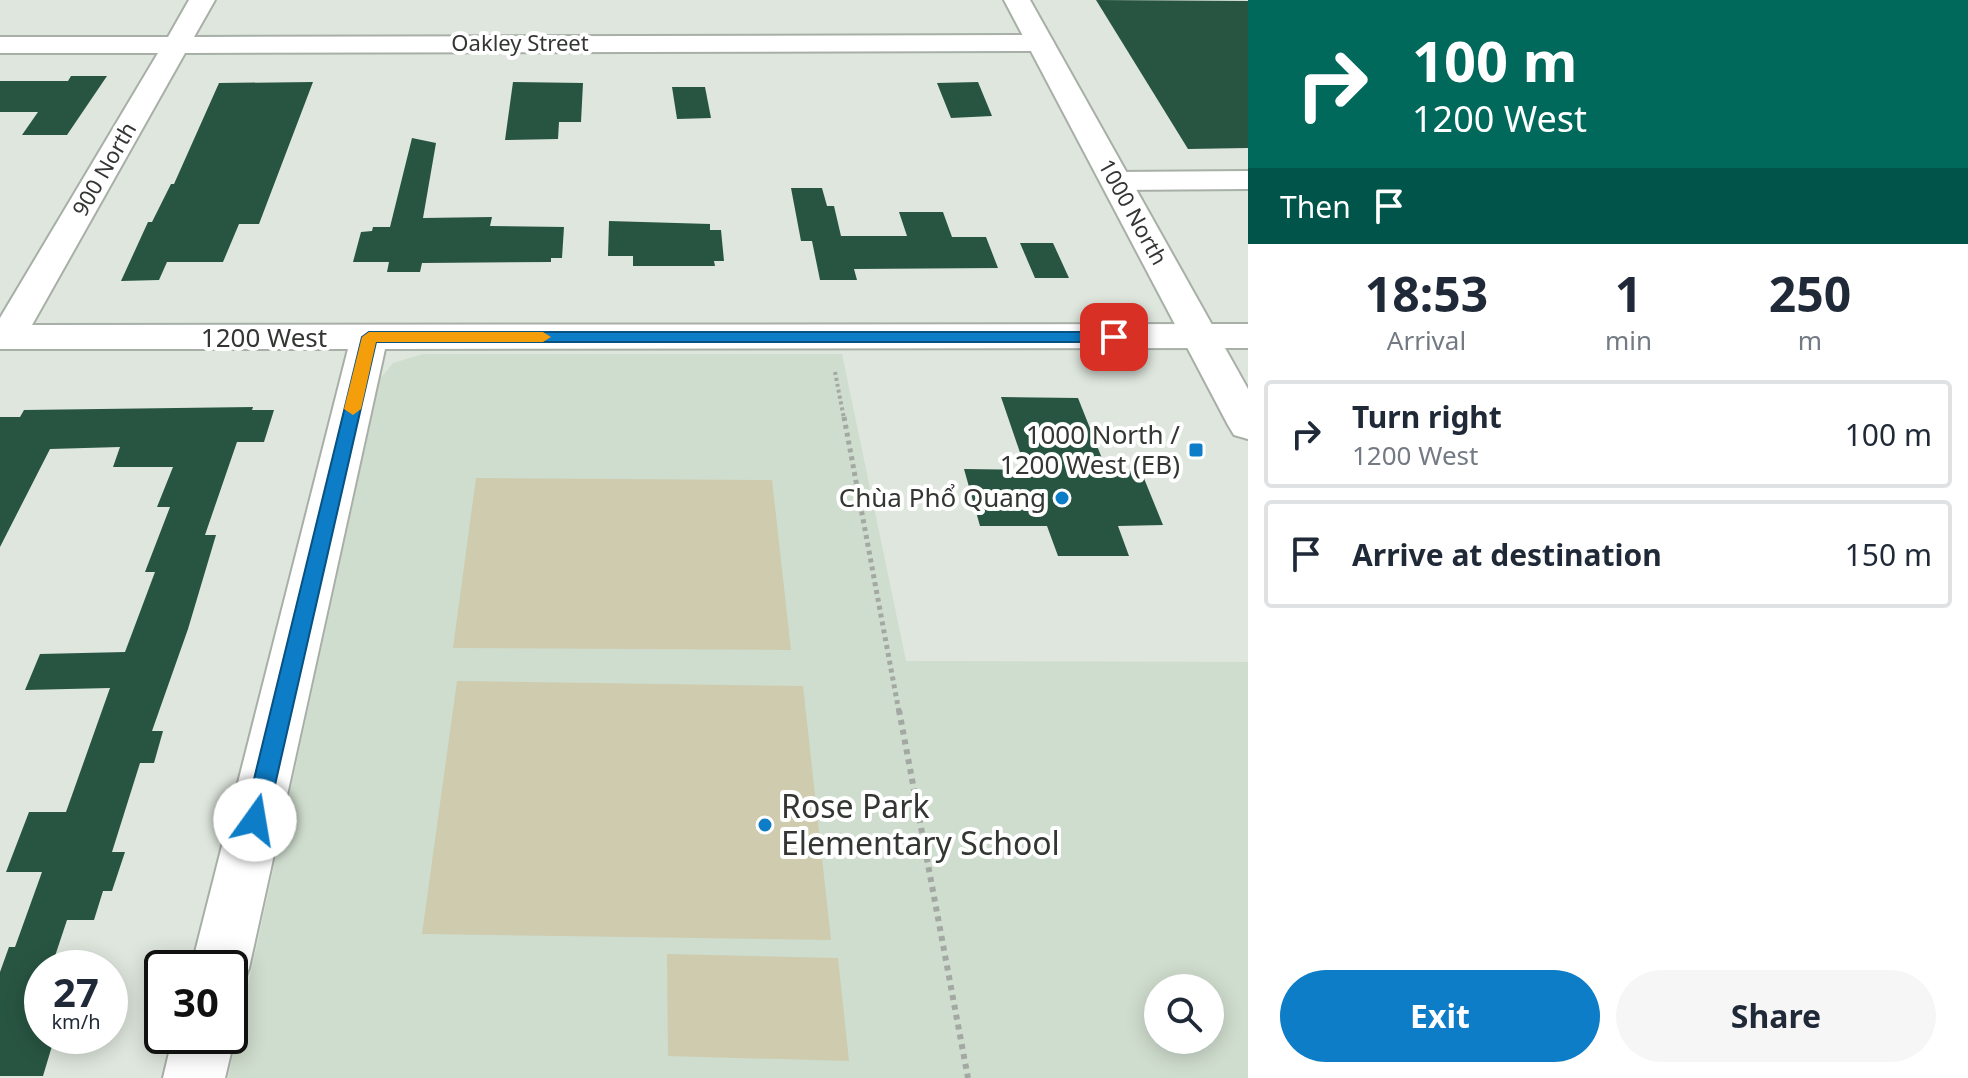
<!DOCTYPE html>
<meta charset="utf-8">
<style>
:root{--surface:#fff;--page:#f6f6f7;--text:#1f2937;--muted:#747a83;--line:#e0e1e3;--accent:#0d7dc7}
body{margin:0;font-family:"Noto Sans",sans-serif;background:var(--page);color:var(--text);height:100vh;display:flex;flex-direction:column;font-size:30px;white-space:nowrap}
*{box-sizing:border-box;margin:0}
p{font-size:26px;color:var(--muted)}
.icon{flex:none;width:44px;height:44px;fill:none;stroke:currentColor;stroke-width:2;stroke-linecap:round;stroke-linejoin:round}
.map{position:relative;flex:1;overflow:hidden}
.sheet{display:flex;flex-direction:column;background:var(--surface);width:720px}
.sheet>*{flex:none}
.top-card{background:#00695c;color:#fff;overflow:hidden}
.controls{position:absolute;left:1144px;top:974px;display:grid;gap:16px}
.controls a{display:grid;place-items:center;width:80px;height:80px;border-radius:50%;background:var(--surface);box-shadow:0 4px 20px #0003;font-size:40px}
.speed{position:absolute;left:24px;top:950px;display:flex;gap:16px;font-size:40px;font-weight:700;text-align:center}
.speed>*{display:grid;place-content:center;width:104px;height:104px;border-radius:50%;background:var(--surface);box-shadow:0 4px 20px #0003;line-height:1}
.speed small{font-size:20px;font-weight:400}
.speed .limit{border:4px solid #111;border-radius:12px;background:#fff;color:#111}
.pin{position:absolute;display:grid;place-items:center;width:68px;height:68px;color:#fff;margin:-34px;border-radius:16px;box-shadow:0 4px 12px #0006}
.me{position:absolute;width:88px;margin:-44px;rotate:13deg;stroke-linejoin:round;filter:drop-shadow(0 0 6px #0008)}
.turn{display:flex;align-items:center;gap:28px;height:168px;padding:0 32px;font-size:36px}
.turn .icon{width:104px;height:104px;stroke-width:2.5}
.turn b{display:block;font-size:56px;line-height:68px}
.then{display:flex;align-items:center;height:76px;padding:0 32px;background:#0003;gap:16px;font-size:30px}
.eta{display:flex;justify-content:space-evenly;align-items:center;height:136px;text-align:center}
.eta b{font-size:48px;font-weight:700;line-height:56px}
.cta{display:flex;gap:16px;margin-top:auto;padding:16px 32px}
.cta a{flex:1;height:92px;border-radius:48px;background:var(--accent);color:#fff;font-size:32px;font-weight:700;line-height:92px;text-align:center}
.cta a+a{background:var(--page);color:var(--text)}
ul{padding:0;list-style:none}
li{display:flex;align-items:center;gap:24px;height:108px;margin:0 16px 12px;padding:0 16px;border:4px solid var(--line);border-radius:8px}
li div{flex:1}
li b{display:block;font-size:30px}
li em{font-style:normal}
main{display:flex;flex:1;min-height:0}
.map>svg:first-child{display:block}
.built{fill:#cfddce;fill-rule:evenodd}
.green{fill:#cecbae}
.building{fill:#285542}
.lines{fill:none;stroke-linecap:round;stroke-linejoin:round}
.minor-casing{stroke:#a7afa7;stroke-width:4}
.tertiary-casing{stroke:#a7afa7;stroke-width:4}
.path-far2{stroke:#a3a9a2;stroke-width:4;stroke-dasharray:3 3;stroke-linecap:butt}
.path-far1{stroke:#a3a9a2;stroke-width:5;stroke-dasharray:4 4;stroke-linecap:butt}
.path{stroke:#a3a9a2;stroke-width:6;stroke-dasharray:5 5;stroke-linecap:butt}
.minor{fill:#fff;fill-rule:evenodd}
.tertiary{fill:#fff;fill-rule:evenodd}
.route{fill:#0d7dc7;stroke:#085181;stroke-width:2}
.slow{fill:#f59e0b}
.poi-dot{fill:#0d7dc7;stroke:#fff;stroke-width:3}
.labels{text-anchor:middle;stroke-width:8;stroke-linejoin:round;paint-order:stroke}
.far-street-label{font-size:22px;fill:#333633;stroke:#fff}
.street-label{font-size:26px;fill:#333633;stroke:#fff}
.poi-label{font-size:26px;fill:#333633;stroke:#fff;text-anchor:end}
.near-poi-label{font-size:32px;fill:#333633;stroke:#fff;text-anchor:start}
</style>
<main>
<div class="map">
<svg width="1248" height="1078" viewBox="0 0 1248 1078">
<rect width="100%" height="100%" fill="#dee6dd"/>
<path class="built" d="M423,354H842L906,661L1248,662V1078H228L380,379L393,363ZM1158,988H1210V1040H1158Z"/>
<g class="green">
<polygon points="476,478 772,480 791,650 453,648"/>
<polygon points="457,681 803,686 831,940 422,934"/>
<polygon points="667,954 838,958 849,1061 668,1056"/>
</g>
<g class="building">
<polygon points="1096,0 1248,1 1248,148 1188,149"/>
<polygon points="71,76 107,76 67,135 22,135 38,112 0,112 0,81 68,81"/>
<polygon points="313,82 259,224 239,224 223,262 167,262 159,280 121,281 148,222 152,222 171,184 174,184 219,83"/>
<polygon points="513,82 583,83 581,122 559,122 558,139 505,140"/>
<polygon points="978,82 992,116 951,118 937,83"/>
<polygon points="672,87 705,87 711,118 677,119"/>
<polygon points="412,138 436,143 423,218 492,217 490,226 564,227 562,258 551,258 551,262 422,263 420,272 387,272 389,262 353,262 361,232 372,231 373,227 390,227"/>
<polygon points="791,188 822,188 827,206 834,206 841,236 907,236 899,212 943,212 952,237 986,237 998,268 854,269 857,280 820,280 812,241 801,241"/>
<polygon points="609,221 710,224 710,230 721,230 724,261 714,261 715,266 633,266 633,256 608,256"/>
<polygon points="1020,243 1053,243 1069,278 1035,278"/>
<polygon points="1001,397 1078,398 1107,471 1141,471 1163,525 1118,526 1129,556 1058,556 1047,526 980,526 964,469 1026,470"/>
<polygon points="253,407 252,410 274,410 264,442 237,442 205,535 216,535 188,629 152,731 163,731 154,763 140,763 112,852 125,852 112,891 103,891 94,920 67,920 51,968 42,968 42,1036 55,1036 43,1076 0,1076 0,972 9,947 15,947 42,872 6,872 29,812 66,812 110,688 25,690 40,654 125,652 155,572 145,572 170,507 157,507 173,467 113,467 120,447 50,449 0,547 0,417 20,417 24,410"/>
</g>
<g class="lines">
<g class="minor-casing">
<g id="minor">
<polygon points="189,0 215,0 194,37 1041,35 1050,37 1054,43 1050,49 1041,51 185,53 32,325 1248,324 1248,348 385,349 249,968 241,989 230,993 230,968 191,968 348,349 0,349 0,318 158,53 0,53 0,37 168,37"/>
<polygon points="1248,171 1248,189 1116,190 1105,188 1100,181 1105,174 1116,172"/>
<polygon points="230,1025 235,1036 225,1078 163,1078 173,1036 230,1036"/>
</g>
</g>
<g class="tertiary-casing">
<polygon id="tertiary" points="1004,0 1030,0 1248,389 1248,439 1234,435 1228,425"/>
</g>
<polyline class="path-far2" points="835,372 844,419"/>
<polyline class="path-far1" points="844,417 899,712"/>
<polyline class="path" points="899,710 968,1078"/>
<use href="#minor" class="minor"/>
<use href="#tertiary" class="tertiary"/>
</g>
<polygon class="route" points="369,332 1114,332 1122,337 1114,342 376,342 267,820 263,827 255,830 248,827 244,820 362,337"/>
<polygon class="slow" points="369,332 543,332 551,337 543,342 376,342 361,409 353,415 344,409 362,337"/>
<g class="poi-dot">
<rect x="1188" y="442" width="16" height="16" rx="4"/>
<circle cx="1062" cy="498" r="8"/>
<circle cx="765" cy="825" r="8"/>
</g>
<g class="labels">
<g class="far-street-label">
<text x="520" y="51">Oakley Street</text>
<text transform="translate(104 169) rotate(-60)" y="8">900 North</text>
<text transform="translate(1133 212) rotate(61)" y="8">1000 North</text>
</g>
<g class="street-label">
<text x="264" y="347">1200 West</text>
</g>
<g class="poi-label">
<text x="1180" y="444">1000 North /<tspan x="1180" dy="30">1200 West (EB)</tspan></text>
<text x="1046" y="507">Chùa Phổ Quang</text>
</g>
<g class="near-poi-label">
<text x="781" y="818">Rose Park<tspan x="781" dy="37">Elementary School</tspan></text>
</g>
</g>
</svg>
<div class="controls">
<a><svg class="icon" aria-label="search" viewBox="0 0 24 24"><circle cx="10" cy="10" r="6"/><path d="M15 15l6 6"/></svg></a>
</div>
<div class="speed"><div>27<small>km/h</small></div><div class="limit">30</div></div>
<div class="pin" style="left:1114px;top:337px;background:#d93025"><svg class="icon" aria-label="arrive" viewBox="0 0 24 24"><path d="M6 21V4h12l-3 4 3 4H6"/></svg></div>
<svg class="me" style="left:255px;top:820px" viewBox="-20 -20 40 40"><circle r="19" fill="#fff"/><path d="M0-13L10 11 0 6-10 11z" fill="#0d7dc7"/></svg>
</div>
<section class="sheet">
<div class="top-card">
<div class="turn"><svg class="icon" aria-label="right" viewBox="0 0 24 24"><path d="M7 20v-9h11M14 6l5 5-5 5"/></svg><div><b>100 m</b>1200 West</div></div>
<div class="then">Then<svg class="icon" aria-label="arrive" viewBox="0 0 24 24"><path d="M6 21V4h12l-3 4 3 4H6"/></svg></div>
</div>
<div class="eta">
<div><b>18:53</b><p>Arrival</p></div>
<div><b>1</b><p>min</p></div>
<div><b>250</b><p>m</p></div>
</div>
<ul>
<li><svg class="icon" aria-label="right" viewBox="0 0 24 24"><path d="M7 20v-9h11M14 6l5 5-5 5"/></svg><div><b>Turn right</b><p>1200 West</p></div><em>100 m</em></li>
<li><svg class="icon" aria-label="arrive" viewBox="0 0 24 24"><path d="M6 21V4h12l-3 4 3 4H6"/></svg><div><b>Arrive at destination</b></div><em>150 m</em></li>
</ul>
<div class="cta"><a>Exit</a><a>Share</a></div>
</section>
</main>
